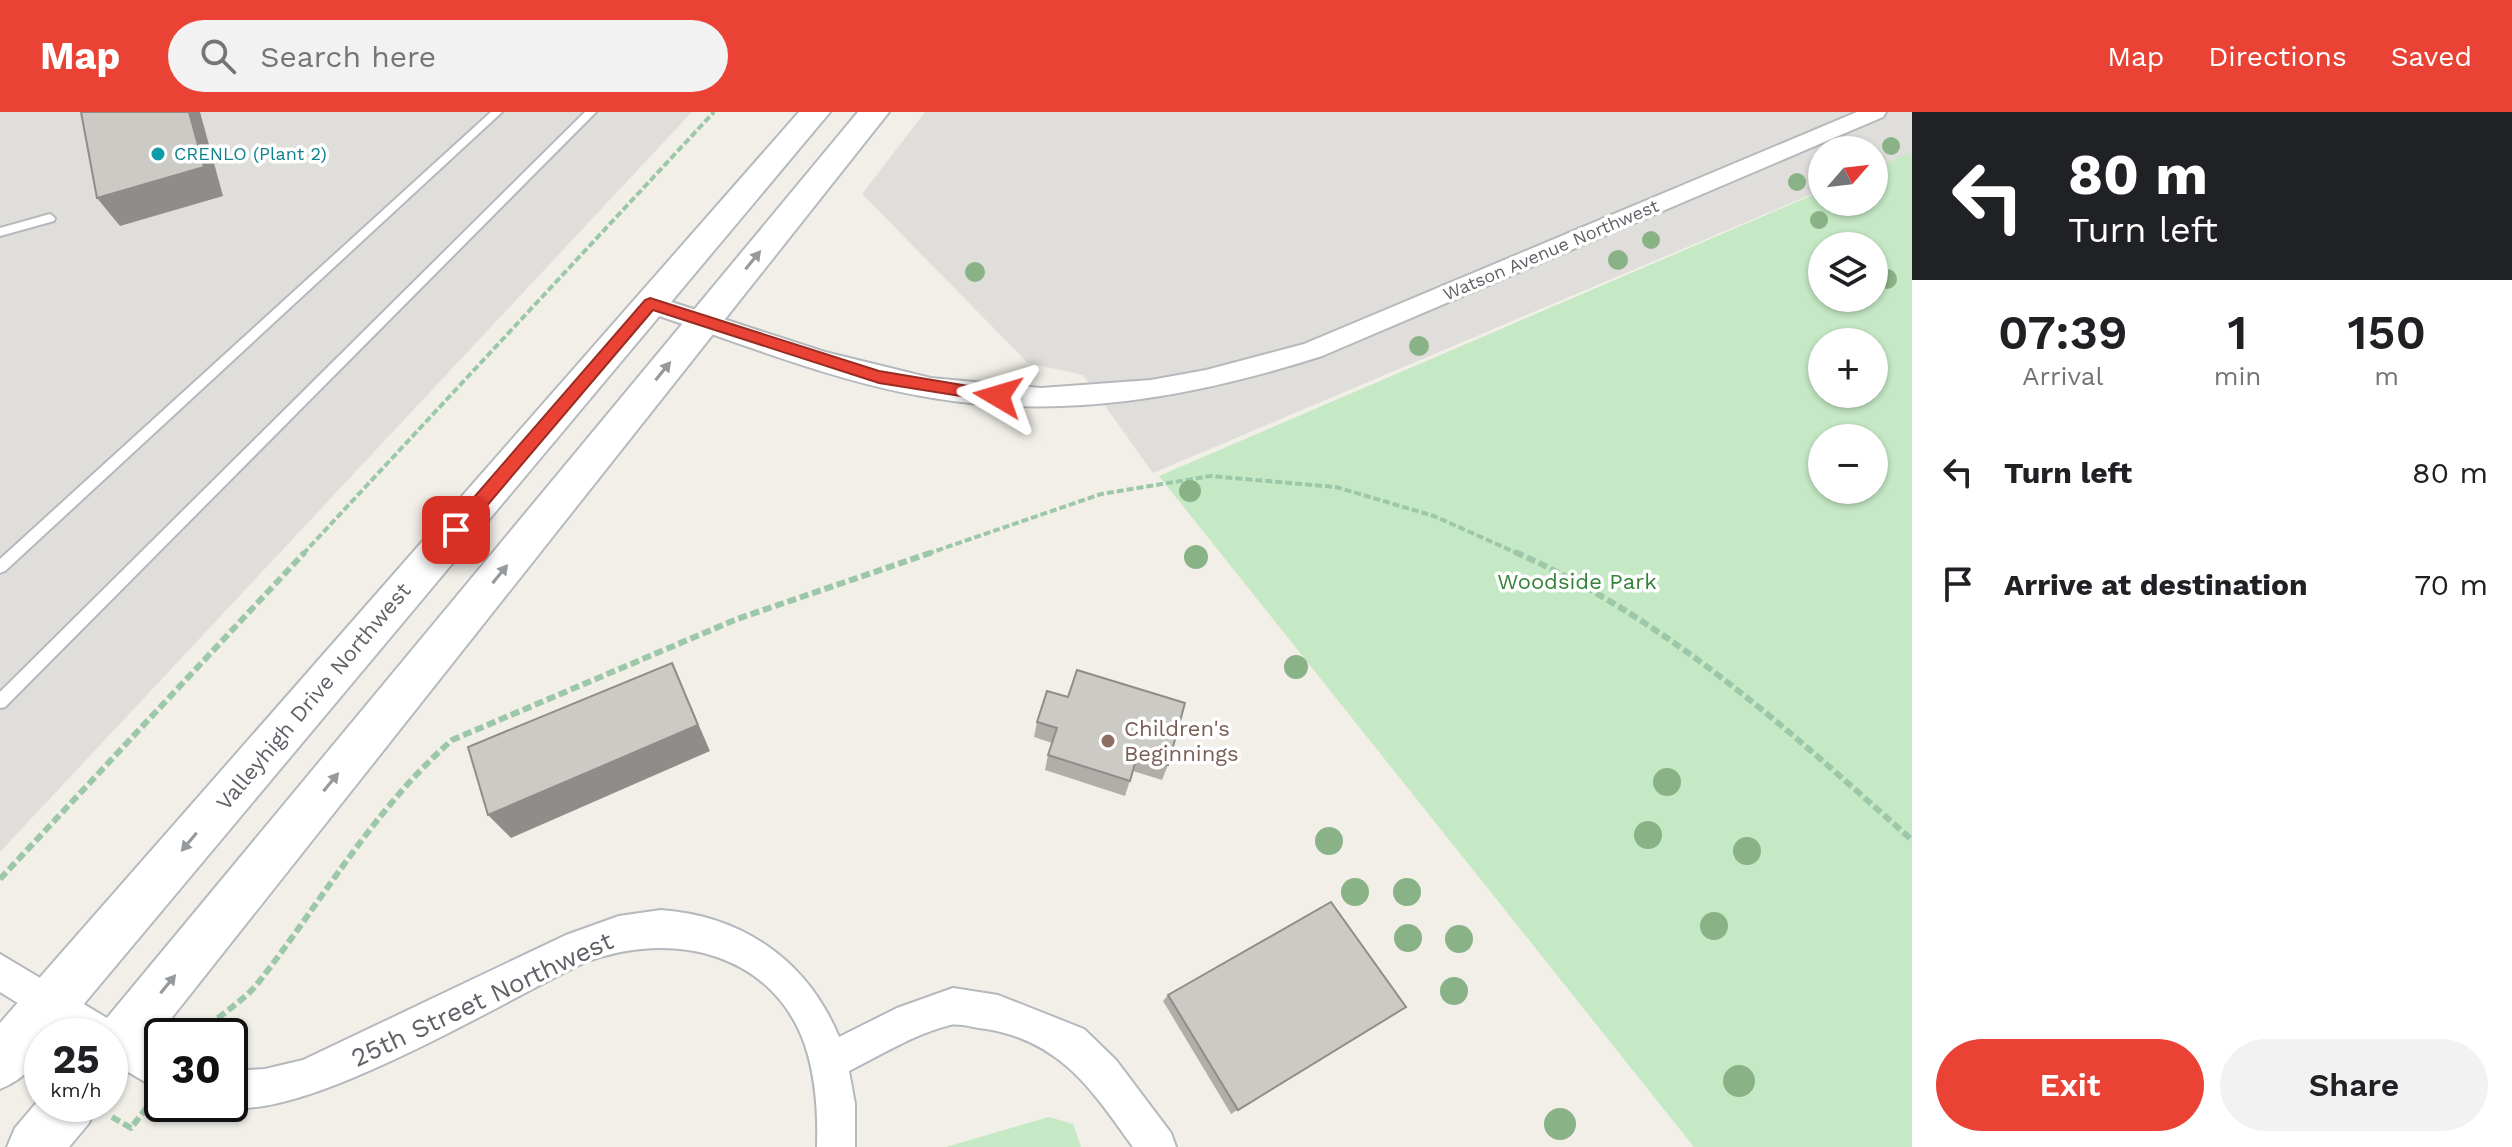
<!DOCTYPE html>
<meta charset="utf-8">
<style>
:root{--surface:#fff;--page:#f2f2f2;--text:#202124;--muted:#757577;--accent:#ea4335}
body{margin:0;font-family:"Work Sans",sans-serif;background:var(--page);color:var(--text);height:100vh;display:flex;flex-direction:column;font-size:30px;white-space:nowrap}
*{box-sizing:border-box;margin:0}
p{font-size:26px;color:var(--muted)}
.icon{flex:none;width:44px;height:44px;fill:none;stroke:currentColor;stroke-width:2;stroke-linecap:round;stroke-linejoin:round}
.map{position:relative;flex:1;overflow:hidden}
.side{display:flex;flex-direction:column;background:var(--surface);width:600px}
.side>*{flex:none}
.hud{background:#202124;color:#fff;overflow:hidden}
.needle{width:52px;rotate:62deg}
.tools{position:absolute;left:1808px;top:24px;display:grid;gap:16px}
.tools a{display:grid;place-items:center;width:80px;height:80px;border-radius:50%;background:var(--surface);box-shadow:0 2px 6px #0004;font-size:40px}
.speed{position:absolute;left:24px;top:906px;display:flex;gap:16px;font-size:40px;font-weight:700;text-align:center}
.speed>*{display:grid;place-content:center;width:104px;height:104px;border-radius:50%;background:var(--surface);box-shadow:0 2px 6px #0004;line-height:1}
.speed small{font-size:20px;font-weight:400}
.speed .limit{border:4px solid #111;border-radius:12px;background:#fff;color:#111}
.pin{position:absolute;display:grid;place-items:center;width:68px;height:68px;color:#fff;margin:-34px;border-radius:16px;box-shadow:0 4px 12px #0006}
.me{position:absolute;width:88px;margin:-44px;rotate:277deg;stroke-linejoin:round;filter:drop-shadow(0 0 6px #0008)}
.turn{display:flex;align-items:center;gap:28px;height:168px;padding:0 24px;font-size:36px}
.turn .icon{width:104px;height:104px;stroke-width:2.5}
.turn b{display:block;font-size:56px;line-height:68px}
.eta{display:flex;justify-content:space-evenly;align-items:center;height:136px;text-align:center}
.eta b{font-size:48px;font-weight:600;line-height:56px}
.primary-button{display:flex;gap:16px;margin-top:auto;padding:16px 24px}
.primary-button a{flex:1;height:92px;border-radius:48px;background:var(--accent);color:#fff;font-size:32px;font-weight:600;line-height:92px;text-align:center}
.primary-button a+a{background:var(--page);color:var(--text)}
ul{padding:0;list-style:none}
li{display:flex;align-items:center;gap:24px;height:112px;padding:0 24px}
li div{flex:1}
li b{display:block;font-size:30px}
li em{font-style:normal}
header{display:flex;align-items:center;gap:48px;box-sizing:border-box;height:112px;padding:0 40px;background:var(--accent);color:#fff}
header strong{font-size:38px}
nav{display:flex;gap:44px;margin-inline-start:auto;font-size:28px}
.search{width:560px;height:72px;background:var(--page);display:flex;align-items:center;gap:20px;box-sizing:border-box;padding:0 28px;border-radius:44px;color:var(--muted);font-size:30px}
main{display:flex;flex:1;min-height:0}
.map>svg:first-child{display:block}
.industrial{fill:#e0deda}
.green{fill:#c5e8c5;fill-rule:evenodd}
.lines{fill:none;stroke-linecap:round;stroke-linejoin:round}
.service-casing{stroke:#b5b8bc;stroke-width:4}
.minor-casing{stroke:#b5b8bc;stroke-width:4}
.secondary-casing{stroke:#b6babf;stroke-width:4}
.path-far1{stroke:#9cc7a9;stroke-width:4;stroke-dasharray:7 3;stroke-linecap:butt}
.path{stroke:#9cc7a9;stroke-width:6;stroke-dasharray:9 4;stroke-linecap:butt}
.service{fill:#fff;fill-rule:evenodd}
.minor{fill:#fff;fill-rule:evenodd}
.secondary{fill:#fff;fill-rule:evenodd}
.tree{fill:#89b387}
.wall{fill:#afaea9}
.shaded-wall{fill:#8f8d8a}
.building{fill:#cccac5;stroke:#8f8d8a;stroke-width:2}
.oneway{fill:#979a9d}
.route{fill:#ea4335;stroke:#982c22;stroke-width:2}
.culture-dot{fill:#0f9aa8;stroke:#fff;stroke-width:3}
.education-dot{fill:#8d6e63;stroke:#fff;stroke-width:3}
.labels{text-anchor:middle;stroke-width:7;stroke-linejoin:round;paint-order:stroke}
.far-culture-label{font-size:18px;fill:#0d838f;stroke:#fff;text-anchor:start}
.far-street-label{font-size:18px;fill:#5f6368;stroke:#fff}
.park-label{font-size:22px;fill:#348238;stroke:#fff}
.street-label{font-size:22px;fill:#5f6368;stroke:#fff}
.education-label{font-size:22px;fill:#785e54;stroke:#fff;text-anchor:start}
.near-street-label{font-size:26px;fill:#5f6368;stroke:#fff}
</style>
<header>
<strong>Map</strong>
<div class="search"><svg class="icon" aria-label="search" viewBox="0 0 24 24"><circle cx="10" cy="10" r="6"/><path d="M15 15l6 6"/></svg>Search here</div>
<nav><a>Map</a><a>Directions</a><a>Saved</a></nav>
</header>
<main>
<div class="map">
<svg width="1912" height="1035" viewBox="0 0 1912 1035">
<rect width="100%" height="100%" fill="#f1efe8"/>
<g class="industrial">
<polygon points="0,0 692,0 0,740"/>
<polygon points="925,0 1912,0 1912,40 1874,56 1874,38 1822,38 1822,78 1153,361 1083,263 1028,251 862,82"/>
</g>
<g class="green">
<path d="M1912,40V1035H1694L1159,364L1822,79V90H1874V56ZM1822,134H1874V186H1822ZM1822,230H1874V282H1822ZM1822,326H1874V378H1822Z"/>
<polygon points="1049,1005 1073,1012 1081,1035 946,1035"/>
</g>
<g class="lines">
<g class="service-casing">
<g id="service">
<polygon points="491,0 502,0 5,459 0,461 0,447"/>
<polygon points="585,0 596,0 5,595 0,596 0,580"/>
<polygon points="50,102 55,106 54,109 0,124 0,116"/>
</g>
</g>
<g class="minor-casing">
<g id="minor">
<path d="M1857,0H1886L1883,5L1322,244C1194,285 1066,308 933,286C833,270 737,229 641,198L638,192L641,186L650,183L825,240L931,266L1041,276L1151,268L1206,258L1304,232Z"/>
<path d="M661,798C743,804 807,848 839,925L897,896L953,876L998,883L1084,917L1116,948L1171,1021L1176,1035H1133C1092,978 1061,929 986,917C975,916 960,911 950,913C914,922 881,943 849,959L855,992V1035H817C818,1000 816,966 805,933C772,839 670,818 586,850C513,883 289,1021 218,992H230V959L265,957L303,948L566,823L619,804Z"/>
<polygon points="0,842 162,939 162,980 110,949 110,924 71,924 0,880"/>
</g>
</g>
<g class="secondary-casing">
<g id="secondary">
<path d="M799,0H830L57,924H42C42,950 24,967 0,977V911Z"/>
<polygon points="858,0 889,0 128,961 110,969 110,924 92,924"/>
<polygon points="42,984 42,992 97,992 89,1011 69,1035 7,1035 15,1016"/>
</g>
</g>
<g class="path-far1">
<polyline points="303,442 714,0"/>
<polyline points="927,442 1101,382 1211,364 1336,375 1434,404 1519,442"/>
</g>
<g class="path">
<path d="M1515,440C1669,508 1787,617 1912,728"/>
<polyline points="0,767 305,440"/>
<path d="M199,924C216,904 241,892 258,871C323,788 372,699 452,628L737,507L933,440"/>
<polyline points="112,1005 131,1016 148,994"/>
</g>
<use href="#service" class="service"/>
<use href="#minor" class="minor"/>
<use href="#secondary" class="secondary"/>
</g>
<g class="tree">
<circle cx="1891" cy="34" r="9"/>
<circle cx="1797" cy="70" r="9"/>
<circle cx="1819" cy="108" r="9"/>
<circle cx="1651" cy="128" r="9"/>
<circle cx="1618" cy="148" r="10"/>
<circle cx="975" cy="160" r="10"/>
<circle cx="1887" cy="167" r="10"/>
<circle cx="1419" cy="234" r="10"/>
<circle cx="1190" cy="379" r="11"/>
<circle cx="1196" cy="445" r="12"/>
<circle cx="1296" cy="555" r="12"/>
<circle cx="1667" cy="670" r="14"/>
<circle cx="1648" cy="723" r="14"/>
<circle cx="1329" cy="729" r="14"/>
<circle cx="1747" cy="739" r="14"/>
<circle cx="1355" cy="780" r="14"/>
<circle cx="1407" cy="780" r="14"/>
<circle cx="1714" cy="814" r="14"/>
<circle cx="1408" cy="826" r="14"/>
<circle cx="1459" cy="827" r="14"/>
<circle cx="1454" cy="879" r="14"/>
<circle cx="1739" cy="969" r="16"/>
<circle cx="1560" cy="1012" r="16"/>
</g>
<g class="wall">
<polygon points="1037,610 1168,653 1162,668 1133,659 1125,684 1045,658 1048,643 1052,631 1034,625"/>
<polygon points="1168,883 1406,895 1231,1002 1163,889"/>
</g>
<g class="shaded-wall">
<polygon points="189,0 200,0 223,84 120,114 97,86"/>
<polygon points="672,551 710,639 511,726 488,703"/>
</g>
<g class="building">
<polygon points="81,0 189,0 204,55 97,86"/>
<polygon points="672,551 698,613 488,703 468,635"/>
<polygon points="1077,558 1185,591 1168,653 1137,644 1130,669 1048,643 1057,616 1037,610 1047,579 1068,585"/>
<polygon points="1331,790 1406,895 1238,998 1168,883"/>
</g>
<defs><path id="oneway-solid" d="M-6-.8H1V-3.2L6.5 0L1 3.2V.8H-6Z" transform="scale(2)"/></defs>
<g class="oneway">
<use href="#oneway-solid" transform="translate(753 148) rotate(-51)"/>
<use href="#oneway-solid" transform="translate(663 259) rotate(-51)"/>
<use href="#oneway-solid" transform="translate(500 462) rotate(-51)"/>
<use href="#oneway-solid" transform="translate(331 670) rotate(-51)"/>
<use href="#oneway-solid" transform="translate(189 730) rotate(130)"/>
<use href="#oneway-solid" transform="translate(168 872) rotate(-51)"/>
</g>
<polygon class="route" points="650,186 879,259 998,279 1006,284 998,290 879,271 653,198 462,423 450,423 450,413 645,188"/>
<circle class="culture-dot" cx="158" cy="42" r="8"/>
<circle class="education-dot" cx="1108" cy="629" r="8"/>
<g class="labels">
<g class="far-culture-label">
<text x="174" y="48">CRENLO (Plant 2)</text>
</g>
<g class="far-street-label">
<text transform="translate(1551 138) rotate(-23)" y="6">Watson Avenue Northwest</text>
</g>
<g class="park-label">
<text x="1577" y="477">Woodside Park</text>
</g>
<g class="street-label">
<text transform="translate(313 584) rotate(-50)" y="8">Valleyhigh Drive Northwest</text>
</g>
<g class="education-label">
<text x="1124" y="624">Children's<tspan x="1124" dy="25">Beginnings</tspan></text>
</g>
<g class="near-street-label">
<text transform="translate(482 887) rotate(-25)" y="9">25th Street Northwest</text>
</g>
</g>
</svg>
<div class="tools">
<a><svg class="needle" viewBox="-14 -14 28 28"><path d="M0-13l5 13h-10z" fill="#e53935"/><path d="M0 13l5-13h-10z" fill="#757577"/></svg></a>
<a><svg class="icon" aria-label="layers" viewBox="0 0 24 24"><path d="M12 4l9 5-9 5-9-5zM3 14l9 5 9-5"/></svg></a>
<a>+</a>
<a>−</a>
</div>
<div class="speed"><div>25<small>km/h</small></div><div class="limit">30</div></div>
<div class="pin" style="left:456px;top:418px;background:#d93025"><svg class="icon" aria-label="arrive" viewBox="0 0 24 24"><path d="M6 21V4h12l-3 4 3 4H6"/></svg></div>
<svg class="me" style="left:998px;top:284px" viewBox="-20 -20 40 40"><path d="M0-17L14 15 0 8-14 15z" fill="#ea4335" stroke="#fff" stroke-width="4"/></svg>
</div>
<section class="side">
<div class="hud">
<div class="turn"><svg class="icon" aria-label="left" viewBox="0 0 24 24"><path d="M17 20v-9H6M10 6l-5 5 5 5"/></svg><div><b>80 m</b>Turn left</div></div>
</div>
<div class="eta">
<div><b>07:39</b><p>Arrival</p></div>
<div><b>1</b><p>min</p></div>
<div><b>150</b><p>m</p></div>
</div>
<ul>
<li><svg class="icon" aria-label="left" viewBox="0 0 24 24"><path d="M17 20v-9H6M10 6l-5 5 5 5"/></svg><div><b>Turn left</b></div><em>80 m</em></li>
<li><svg class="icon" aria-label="arrive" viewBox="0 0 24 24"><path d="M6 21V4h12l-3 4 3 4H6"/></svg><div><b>Arrive at destination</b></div><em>70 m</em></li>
</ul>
<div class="primary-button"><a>Exit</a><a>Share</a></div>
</section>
</main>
